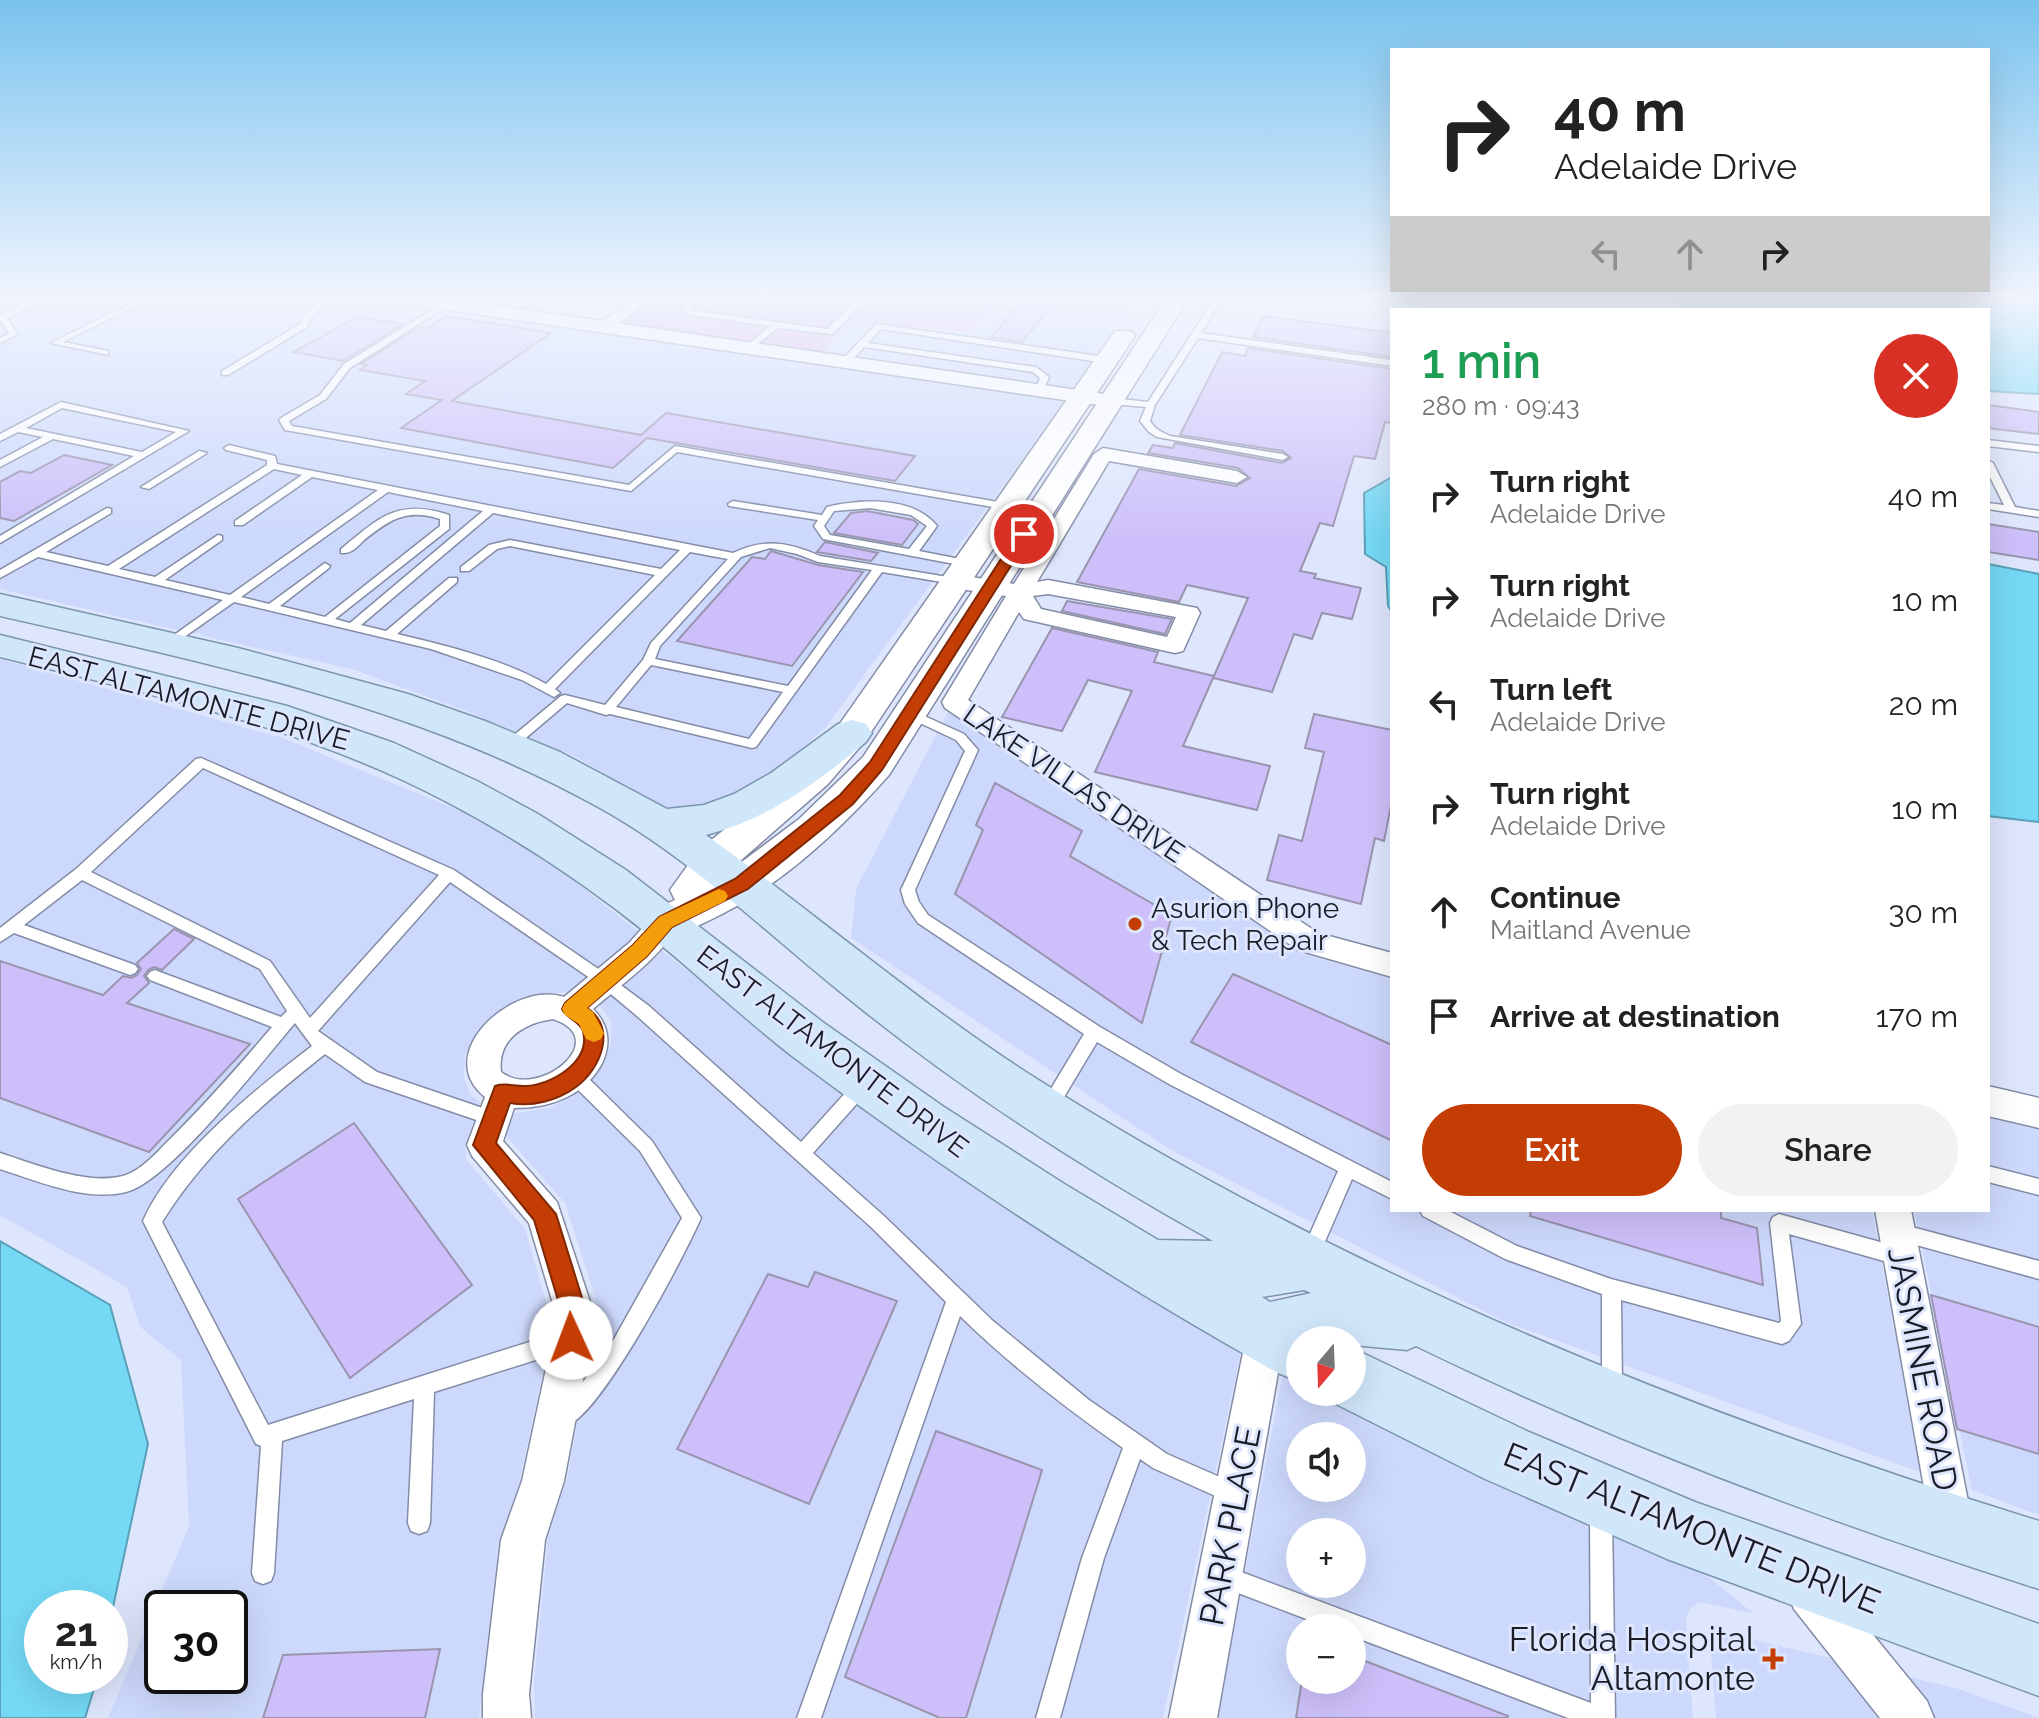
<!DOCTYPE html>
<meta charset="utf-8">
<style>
:root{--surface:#fff;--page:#f2f2f2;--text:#222;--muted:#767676;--accent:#c43d05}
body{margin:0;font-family:Raleway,sans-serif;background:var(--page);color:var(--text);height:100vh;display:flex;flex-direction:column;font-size:30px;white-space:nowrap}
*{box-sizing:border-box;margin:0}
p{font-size:26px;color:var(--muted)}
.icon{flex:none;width:44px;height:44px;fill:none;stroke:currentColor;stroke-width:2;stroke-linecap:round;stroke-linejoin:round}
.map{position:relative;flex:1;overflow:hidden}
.panel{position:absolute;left:1390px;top:308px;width:600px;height:904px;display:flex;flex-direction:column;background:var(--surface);border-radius:0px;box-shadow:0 8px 32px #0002}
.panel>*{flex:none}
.banner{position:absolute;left:1390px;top:48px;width:600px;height:244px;border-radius:0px;box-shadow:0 8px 32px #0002;background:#fff;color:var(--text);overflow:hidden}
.needle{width:52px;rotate:199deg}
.buttons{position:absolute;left:1286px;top:1326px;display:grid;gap:16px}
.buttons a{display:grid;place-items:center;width:80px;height:80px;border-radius:50%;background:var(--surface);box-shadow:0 8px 32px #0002;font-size:40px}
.speed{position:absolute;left:24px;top:1590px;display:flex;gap:16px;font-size:40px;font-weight:700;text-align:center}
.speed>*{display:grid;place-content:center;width:104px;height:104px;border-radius:50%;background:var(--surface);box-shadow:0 8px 32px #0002;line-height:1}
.speed small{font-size:20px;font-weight:400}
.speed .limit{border:4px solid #111;border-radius:12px;background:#fff;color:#111}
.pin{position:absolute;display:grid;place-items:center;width:68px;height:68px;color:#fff;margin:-34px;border:4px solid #fff;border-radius:50%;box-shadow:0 2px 8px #0007}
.me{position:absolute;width:88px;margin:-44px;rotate:358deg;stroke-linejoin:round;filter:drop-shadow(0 0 6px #0008)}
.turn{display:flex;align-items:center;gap:28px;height:168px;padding:0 32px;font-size:36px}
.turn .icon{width:104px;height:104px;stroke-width:2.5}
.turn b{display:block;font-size:56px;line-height:68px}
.lanes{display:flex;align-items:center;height:76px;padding:0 32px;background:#0003;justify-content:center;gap:40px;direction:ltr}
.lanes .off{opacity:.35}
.round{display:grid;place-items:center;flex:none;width:84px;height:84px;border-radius:42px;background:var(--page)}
.summary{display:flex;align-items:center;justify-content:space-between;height:136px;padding:0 32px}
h1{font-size:48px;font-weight:600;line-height:60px;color:#1e9e55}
.primary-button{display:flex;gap:16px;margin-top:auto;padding:16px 32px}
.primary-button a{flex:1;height:92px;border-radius:48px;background:var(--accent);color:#fff;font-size:32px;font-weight:600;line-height:92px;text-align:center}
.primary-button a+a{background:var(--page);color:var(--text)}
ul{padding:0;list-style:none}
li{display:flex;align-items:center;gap:24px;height:104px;padding:0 32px}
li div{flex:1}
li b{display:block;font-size:30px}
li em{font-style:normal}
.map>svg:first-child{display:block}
.built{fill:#cdd9fc;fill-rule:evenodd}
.green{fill:#deb2e7}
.water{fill:#75d9f6;stroke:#59a0b8;stroke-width:2}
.building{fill:#cdc0fa;stroke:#9a94af;stroke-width:2}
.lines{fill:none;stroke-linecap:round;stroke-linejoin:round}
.service-casing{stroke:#838ca6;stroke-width:3}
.minor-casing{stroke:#838ca6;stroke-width:3}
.tertiary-casing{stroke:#838ca6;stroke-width:3}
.secondary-casing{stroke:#838ca6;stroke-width:3}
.primary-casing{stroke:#7b95ad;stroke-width:3}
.service{fill:#fff;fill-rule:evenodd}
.minor{fill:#fff;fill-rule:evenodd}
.tertiary{fill:#fff;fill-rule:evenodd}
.secondary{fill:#fff;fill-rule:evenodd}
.primary{fill:#d0e6f9;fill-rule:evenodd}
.route{fill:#c43d05;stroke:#7f2803;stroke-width:2}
.slow{fill:#f59e0b}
.poi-dot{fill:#c43d05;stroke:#dee6fd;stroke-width:3}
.labels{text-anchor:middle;stroke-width:6;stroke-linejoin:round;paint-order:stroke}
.street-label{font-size:28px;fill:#191c26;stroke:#dee6fd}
.poi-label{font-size:28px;fill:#191c26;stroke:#dee6fd;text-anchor:start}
.near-street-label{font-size:34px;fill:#191c26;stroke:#dee6fd}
.near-poi-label{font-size:34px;fill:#191c26;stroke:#dee6fd;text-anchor:end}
</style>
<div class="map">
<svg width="2039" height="1718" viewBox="0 0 2039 1718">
<rect width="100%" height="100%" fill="#dee6fd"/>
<g class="built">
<polygon points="0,299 382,299 1067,399 825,728 768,780 743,793 672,815 574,756 466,711 352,669 203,636 199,632 194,634 0,589"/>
<polygon points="948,299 1133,299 1074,390 821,352 853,322 910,325 989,308"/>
<path d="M0,659L283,738L480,819L567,875L640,933L571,992L536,994L501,1010L479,1030L465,1054L464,1078L470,1094L481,1103L465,1146L466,1159L525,1229L553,1326L519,1483L498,1547L479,1718H108L189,1526L181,1360L140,1327L127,1287L0,1215ZM162,1608H230V1676H162Z"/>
<polygon points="948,712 1300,953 1392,979 1392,1210 1872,1210 1920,1472 1505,1322 1171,1150 851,938 856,889"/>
<polygon points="661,950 829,1082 1242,1347 1163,1718 535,1718 534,1682 548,1537 568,1476 597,1303 565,1203 506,1136 514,1113 549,1108 571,1097 595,1076 611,1045 611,1022 599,1004"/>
<polygon points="1988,1117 2039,1129 2039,1515 1972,1490 1914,1210 1988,1210"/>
<path d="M1284,1367L1300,1374V1392H1337L1688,1561L1753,1613L1700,1602L1690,1608L1686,1621L1693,1718H1217ZM1300,1436H1352V1488H1300ZM1300,1532H1352V1584H1300ZM1300,1628H1352V1680H1300Z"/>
<polygon points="1709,1629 1959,1689 2039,1718 1716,1718"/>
</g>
<polygon class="green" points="652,299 948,299 990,308 969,332 853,322 821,352 619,324"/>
<g class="water">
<polygon points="1679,299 2039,299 2039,394 1988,391 1988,310 1687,310"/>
<polygon points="1392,477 1392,612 1388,606 1386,567 1365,554 1364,493"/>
<polygon points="1988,564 2039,574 2039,822 1988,816"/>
<polygon points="0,1241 110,1305 148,1444 110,1621 110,1608 42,1608 42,1676 98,1676 85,1718 0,1718"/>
</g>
<g class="building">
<polygon points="1024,299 1057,299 1022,342 991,337"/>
<polygon points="447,316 551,333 452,401 641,435 666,413 915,456 895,481 647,438 613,468 401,428 442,400 406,394 425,381 360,370 367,365 361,364 420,327 428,328"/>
<polygon points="1263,316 1392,333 1392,357 1253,337"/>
<polygon points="357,317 403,324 343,361 294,352"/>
<polygon points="1248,348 1392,369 1392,423 1385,422 1375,459 1354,456 1333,526 1320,523 1300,571 1316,574 1314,578 1361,588 1352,619 1322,613 1312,639 1294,634 1272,692 1213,678 1183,746 1270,766 1257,810 1095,772 1132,691 1088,680 1062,731 1002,717 1052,628 1158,652 1154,662 1214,676 1248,598 1187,585 1179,602 1077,582 1139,469 1236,486 1250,478 1238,468 1148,453 1153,445 1173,448 1175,443 1282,463 1291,458 1283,451 1180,435 1222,352 1245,356"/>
<polygon points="1988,405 2039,412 2039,434 1988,428"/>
<polygon points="64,455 112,465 14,521 0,518 0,482 20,471 31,473"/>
<polygon points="867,511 913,520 918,524 902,545 834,533 851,513"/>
<polygon points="1988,524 2039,532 2039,560 1988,552"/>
<polygon points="825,542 878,553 871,561 817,552"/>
<polygon points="771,551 818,565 863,572 792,666 677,641 752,557 765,559"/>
<polygon points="1067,601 1172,619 1165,634 1062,611"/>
<polygon points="1314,714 1392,730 1392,800 1384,841 1375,838 1361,904 1267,880 1279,835 1302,841 1324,752 1305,748"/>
<polygon points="995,783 1082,831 1070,856 1172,915 1142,1023 955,894 983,830 976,825"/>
<polygon points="174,929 194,939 162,970 154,967 148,970 144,976 149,983 127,1003 250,1044 149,1152 0,1098 0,961 103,995 123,976 131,978 137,975 141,969 137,963"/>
<polygon points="1233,974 1392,1045 1392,1141 1191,1042"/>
<polygon points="354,1123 472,1285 350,1378 238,1199"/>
<polygon points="1531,1210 1721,1210 1721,1218 1757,1228 1763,1285 1530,1216"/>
<polygon points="815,1272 897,1301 809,1504 677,1449 768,1274 808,1287"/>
<polygon points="1931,1295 2039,1327 2039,1454 1957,1429"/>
<polygon points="936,1431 1042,1470 966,1718 940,1718 845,1677"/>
<polygon points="440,1649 425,1718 263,1718 283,1655"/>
<polygon points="1352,1656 1508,1716 1507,1718 1296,1718 1302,1680 1352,1680"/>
</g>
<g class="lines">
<g class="service-casing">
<g id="service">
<polygon points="36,299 46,299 7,318 18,334 0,343 0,338 9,333 0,320 0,315"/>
<polygon points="139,299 149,299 63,342 108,351 108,355 51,343"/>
<polygon points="322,299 330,299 310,320 307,327 228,375 222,375 222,371 300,324 303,317"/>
<polygon points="541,299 588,299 584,301 545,301"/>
<polygon points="688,299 697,299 692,304 691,310 827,329 859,299 866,300 832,334 778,328 751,349 748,349 748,345 770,326 684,314 684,303"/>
<path d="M1214,299H1222L1201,333L1392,360V366L1198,338L1155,405L1150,421C1155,429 1161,432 1170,436L1283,454L1288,457L1283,460L1157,437L1149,432L1140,421L1146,407L1112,404L1108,401L1112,398L1148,402Z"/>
<polygon points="446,301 449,301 449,305 350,368 326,399 289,421 292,426 629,485 675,446 1004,503 1009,506 1004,509 677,452 631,491 285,430 279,420 281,418 320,395 344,364"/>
<polygon points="876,324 1106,357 1110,360 1106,363 881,329 868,343 1036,367 1049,377 1044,389 1040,392 1036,389 1040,378 1033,372 864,347 849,363 843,363 843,359"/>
<path d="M61,402L189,431L0,543V536L134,456L53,439L0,467V460L43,437L18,432L0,441V434ZM62,408L176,432L142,452L26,428Z"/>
<polygon points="1988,440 2039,446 2039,452 1988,446"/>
<path d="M229,445L275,456L277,464L733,553C765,538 788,542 820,556L954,578L959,581L954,584L882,572L756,747L752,748L610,714L606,715L567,703L514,748L510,749L504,745L506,742L561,696L565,695L605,705L643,660L651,643L728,559L690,552L555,689L560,693L554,697L522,680L431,649L234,602L167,649L163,647V643L223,600L38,557L0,578V570L107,508L111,509V513L46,552L108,566L267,465V460L226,450L224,448ZM274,469L302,475L235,521V525H243L312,477L378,490L230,595L165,580L222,540V536L218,535L155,577L119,569ZM388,492L483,511L350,623L335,619L449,529V515C397,498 379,518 341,549V553C351,554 356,548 363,541C389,520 406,508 440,519V526L325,617L280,606L329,568L330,566L325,563L269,604L241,597ZM493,513L680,550L661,569L510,540L489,545L461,567V571H469L497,549L510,546L655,575L546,684C505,660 444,645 397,634L457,582V578H449L386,631L361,625ZM770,548L797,554L818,562L872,570L788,686L655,659L660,646L741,557ZM651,665L783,692L749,739L616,707Z"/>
<polygon points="199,451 207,453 149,489 141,487"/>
<polygon points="1988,460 1993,463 2015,507 2039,511 2039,517 1988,509 1988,503 2004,505 1988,473"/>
<path d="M733,501L822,515L827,507C861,499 913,496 937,526L919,551L965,560L970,563L965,566L823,539L814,526L818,520L729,506L728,504ZM870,508L911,515L927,526L909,549L830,535L824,526L834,511Z"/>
<polygon points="909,709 964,734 978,750 915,890 919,902 928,915 1100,1027 1181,1074 1392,1182 1392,1199 1352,1179 1317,1260 1310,1263 1303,1260 1301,1254 1338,1171 1169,1084 1097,1042 1055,1112 1049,1114 1043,1112 1041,1107 1043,1102 1084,1034 918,923 905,904 901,890 965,751 956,740 905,716 903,713 905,710"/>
<path d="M201,758L454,870L610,977L649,1006L801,1142L857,1080L863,1078L869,1080L871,1085L869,1090L813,1153L884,1216L993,1321L1089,1400L1167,1454L1238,1485L1242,1492L1238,1499L1231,1503L1153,1468L1140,1459L1104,1558L1060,1718H1036L1082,1558L1123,1448C1066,1408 1010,1365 960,1316L821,1718H797L946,1302L872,1228L637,1016L600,985L450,882L318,1031L377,1072L500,1114L502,1119L500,1124L494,1126L365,1082L325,1054C263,1103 204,1154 162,1222L268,1425L567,1330L574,1333L577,1340L574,1347L567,1350L434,1392L430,1523L427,1531L419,1534L411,1531L408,1523L414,1399L282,1441L274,1573L271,1581L263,1584L255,1581L252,1573L261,1446L256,1444L143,1221C172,1155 256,1089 312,1046L295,1023C263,1060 169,1182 126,1192C85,1202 38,1181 0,1169V1153C34,1164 91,1187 126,1175C140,1170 154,1156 164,1145C202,1108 237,1068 272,1027L150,980L147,976L150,972L155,970L160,972L281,1017L287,1011L260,969L82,880L24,925L135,965L138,969L135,973L130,975L14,933L0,942V928L76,869L196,759ZM203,768L439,875L310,1018L270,961L91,872Z"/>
<path d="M574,1068L580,1070L652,1141L701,1218C684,1257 603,1411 568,1425L561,1422L558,1415L561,1408L580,1386L614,1339L682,1218L640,1151L568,1080L566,1075L568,1070Z"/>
<polygon points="1988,1166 2039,1179 2039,1195 1988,1182"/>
<polygon points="1420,1210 1447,1210 1517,1246 1611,1279 1779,1323 1781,1321 1770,1223 1773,1217 1779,1214 1898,1247 1905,1250 1907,1256 1905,1262 1898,1265 1789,1234 1801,1324 1789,1341 1782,1344 1621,1300 1622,1386 1619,1393 1612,1396 1605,1393 1602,1386 1602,1294 1505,1259 1423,1216"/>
<polygon points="1897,1223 2039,1261 2039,1279 1891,1238 1888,1232 1891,1226"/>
<polygon points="1601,1503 1609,1506 1612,1514 1615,1718 1568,1718 1352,1636 1352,1628 1330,1628 1225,1588 1217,1585 1214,1577 1217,1569 1225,1566 1591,1703 1590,1514 1593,1506"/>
</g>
</g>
<g class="minor-casing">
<g id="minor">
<polygon points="633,299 651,299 612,329 600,329 600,323"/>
<path d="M1103,448L1237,471L1247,477L1237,483L1109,461L1037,582L1048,580L1197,608L1200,613L1183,651L1175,653L1024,619L1019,612L968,700L1318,933L1392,953V977L1298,950L945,708L942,702L1006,596L954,588L943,581L954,574L1014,584L1094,454ZM1048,594L1176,617L1167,637L1041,609L1033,596Z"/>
<path d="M665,911L675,914L680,922C661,958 623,983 593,1009C623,1038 602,1079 569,1096C552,1105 533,1108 514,1108L503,1141L557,1202L595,1317L564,1481L545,1540L529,1694L531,1718H483V1694L501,1540L522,1481L557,1317L529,1223L472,1156L467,1145L485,1097C431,1054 513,980 564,997L629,943L655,914ZM553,1019C614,1039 538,1101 501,1072C497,1039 524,1023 553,1019Z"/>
<polygon points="1988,1086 2039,1098 2039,1128 1988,1116"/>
<polygon points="1875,1210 1911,1210 1973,1527 1967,1542 1952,1548 1937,1542 1931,1527"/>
<polygon points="1266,1314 1280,1319 1285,1333 1217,1718 1169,1718 1247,1333 1252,1319"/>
<polygon points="1810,1571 1826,1577 1927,1701 1934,1718 1880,1718 1794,1609 1788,1593 1794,1577"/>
</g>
</g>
<g class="tertiary-casing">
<polygon id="tertiary" points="405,299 452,299 1112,395 1123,401 1112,407 414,305"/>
</g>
<g class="secondary-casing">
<path id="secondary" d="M1166,299H1188L889,775C837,833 779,888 708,921C688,930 672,940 650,933L644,922L650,911L675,900L670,890L698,851L802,766L839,725L1115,331H1131L1135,336L865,741L828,784L723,876L799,819L863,757Z"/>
</g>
<g class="primary-casing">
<g id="primary">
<path d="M0,594L238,648L408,694L485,721L560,752L667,809L704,805L734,794L771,773L838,724L852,720L866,724L872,733L866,742C816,783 769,819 706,835C815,913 916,1001 1029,1074C1341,1273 1687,1412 2039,1521V1589C1826,1521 1617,1444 1416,1346L1407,1350L1352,1345V1340H1300V1382L1278,1373C1109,1279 947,1173 792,1056C743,1018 698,975 650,936C586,884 518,839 445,801C305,727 152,695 0,657V635L287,706L394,743L477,781L538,814L626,870L824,1023L944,1107L1066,1185L1158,1240L1213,1241C1089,1172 970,1096 859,1007C774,940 695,861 600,808C414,704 206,663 0,616ZM1304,1290L1311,1293L1270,1302L1262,1297Z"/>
<polygon points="1352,1348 1529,1432 1695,1502 2039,1624 2039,1696 1667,1559 1483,1478 1330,1401 1326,1392 1352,1392"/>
</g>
</g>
<use href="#service" class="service"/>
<use href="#minor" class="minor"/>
<use href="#tertiary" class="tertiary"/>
<use href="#secondary" class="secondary"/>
<use href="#primary" class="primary"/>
</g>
<linearGradient id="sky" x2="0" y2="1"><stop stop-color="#7ac3ee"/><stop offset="0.55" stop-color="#f0f4fe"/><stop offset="1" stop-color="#f0f4fe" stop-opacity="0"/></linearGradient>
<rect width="2039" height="539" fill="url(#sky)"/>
<path class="route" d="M1019,531L1031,534L882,770L853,804L748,889L672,927L647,956L587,1008C618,1028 600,1070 576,1087C557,1101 532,1107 510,1103L496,1143L556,1214L588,1317L580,1347L571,1351L562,1347L559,1338L563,1317L534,1220L473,1145L495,1086C506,1082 515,1087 526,1086C551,1085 591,1062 583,1031C580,1021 567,1019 562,1009L565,1003L633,945L659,917L735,879L840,795L870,762Z"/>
<polygon class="slow" points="719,889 725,891 728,896 725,901 672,927 647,956 587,1008 593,1012 604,1033 601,1039 594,1042 586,1039 579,1024 565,1015 562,1009 565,1003 633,945 659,917"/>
<g class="poi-dot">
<circle cx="1135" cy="924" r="8"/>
<path d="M1769 1647h8v8h8v8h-8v8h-8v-8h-8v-8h8z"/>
</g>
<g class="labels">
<g class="street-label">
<text transform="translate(189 698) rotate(15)" y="10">EAST ALTAMONTE DRIVE</text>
<text transform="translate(1074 783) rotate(34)" y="10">LAKE VILLAS DRIVE</text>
<text transform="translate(833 1051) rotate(37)" y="10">EAST ALTAMONTE DRIVE</text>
</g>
<g class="poi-label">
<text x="1151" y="918">Asurion Phone<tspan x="1151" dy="32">&amp; Tech Repair</tspan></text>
</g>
<g class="near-street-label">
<text transform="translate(1923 1369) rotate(79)" y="12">JASMINE ROAD</text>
<text transform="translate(1230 1526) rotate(-79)" y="12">PARK PLACE</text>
<text transform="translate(1692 1528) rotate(22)" y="12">EAST ALTAMONTE DRIVE</text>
</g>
<g class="near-poi-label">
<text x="1755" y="1651">Florida Hospital<tspan x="1755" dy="39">Altamonte</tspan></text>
</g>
</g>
</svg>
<div class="buttons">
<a><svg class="needle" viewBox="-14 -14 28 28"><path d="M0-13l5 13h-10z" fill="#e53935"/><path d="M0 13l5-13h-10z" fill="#767676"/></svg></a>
<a><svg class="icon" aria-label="sound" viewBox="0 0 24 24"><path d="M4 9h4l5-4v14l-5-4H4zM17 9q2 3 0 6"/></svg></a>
<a>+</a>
<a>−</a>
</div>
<div class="speed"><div>21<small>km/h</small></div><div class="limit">30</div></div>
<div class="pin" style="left:1024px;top:534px;background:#d93025"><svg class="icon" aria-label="arrive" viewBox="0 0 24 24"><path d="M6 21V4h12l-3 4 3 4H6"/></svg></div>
<svg class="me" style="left:571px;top:1338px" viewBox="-20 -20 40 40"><circle r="19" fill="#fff"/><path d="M0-13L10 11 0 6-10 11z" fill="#c43d05"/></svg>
<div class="banner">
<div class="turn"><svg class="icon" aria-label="right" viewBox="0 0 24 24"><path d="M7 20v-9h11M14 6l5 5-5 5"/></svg><div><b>40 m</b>Adelaide Drive</div></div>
<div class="lanes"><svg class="icon off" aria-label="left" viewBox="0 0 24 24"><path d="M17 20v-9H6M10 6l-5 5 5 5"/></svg><svg class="icon off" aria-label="ahead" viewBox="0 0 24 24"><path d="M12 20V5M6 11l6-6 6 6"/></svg><svg class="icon" aria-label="right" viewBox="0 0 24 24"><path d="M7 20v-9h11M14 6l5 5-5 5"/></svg></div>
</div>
<section class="panel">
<div class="summary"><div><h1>1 min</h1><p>280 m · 09:43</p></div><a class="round" style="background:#d93025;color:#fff"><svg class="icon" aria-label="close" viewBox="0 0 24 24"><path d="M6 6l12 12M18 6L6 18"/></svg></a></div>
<ul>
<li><svg class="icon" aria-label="right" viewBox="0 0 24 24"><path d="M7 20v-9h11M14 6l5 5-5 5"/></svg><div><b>Turn right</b><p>Adelaide Drive</p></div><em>40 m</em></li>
<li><svg class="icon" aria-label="right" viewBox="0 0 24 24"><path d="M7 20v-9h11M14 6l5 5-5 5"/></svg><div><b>Turn right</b><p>Adelaide Drive</p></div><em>10 m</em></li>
<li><svg class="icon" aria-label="left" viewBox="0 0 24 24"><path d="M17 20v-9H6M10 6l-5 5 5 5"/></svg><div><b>Turn left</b><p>Adelaide Drive</p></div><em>20 m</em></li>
<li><svg class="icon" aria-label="right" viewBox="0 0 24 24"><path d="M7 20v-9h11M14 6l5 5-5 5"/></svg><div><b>Turn right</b><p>Adelaide Drive</p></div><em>10 m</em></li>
<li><svg class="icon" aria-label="ahead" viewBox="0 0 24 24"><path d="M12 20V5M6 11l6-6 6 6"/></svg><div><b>Continue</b><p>Maitland Avenue</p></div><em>30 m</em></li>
<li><svg class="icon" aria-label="arrive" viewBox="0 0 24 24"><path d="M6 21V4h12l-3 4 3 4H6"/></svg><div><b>Arrive at destination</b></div><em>170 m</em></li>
</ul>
<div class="primary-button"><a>Exit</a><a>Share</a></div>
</section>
</div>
